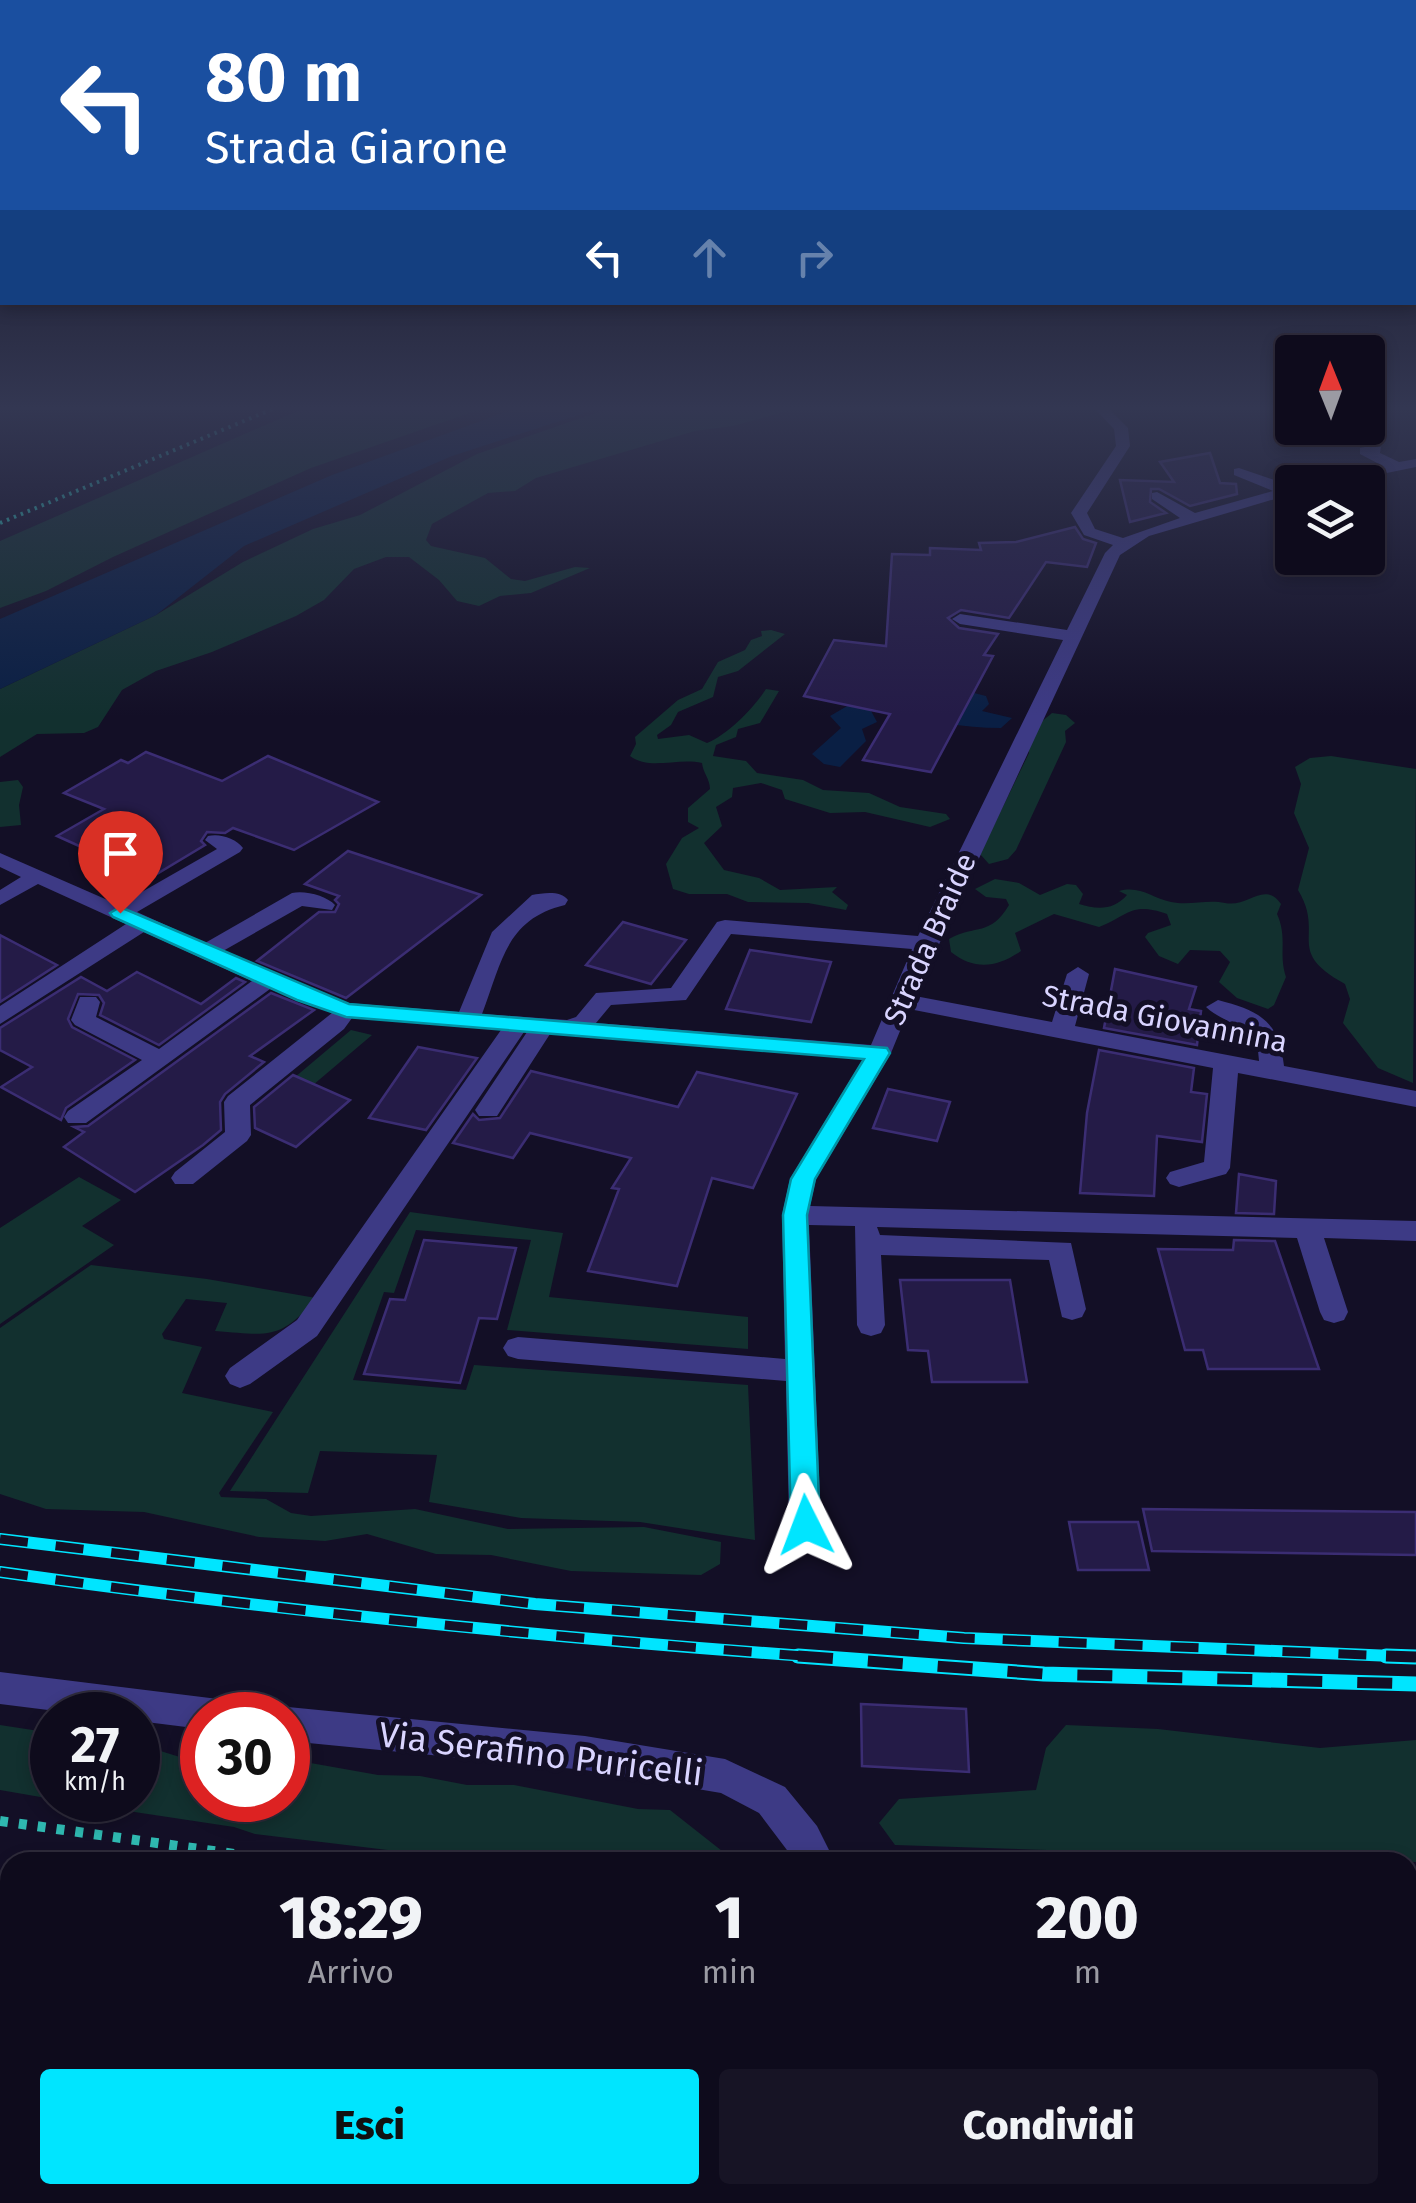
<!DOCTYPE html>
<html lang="it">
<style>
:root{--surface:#0e0b1c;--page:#171425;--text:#f1f3f6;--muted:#9b9ba3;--line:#2e2b3b;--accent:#00e5ff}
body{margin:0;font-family:"Fira Sans",sans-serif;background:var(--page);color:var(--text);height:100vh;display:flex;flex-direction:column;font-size:38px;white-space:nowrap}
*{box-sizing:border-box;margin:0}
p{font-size:32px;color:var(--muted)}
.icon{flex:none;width:55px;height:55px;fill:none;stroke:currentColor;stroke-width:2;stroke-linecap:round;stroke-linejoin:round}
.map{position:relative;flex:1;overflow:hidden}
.sheet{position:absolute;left:0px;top:1852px;width:1418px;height:352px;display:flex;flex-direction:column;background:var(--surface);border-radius:30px 30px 0 0;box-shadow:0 5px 15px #0003,0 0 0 2px var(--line)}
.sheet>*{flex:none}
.banner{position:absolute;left:0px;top:0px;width:1418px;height:305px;box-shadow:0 5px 15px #0003,0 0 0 2px var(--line);background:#1a4fa0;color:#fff;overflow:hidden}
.needle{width:65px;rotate:359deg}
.fabs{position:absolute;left:1275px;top:335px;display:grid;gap:20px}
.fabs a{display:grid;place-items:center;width:110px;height:110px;border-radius:10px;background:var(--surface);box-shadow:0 5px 15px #0003,0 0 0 2px var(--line);font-size:50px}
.speed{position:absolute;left:30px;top:1692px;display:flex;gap:20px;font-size:50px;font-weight:700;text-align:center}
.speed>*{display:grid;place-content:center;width:130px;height:130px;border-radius:50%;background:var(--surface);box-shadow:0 5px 15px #0003,0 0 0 2px var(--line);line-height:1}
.speed small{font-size:25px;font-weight:400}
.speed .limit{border:15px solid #d22;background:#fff;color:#111}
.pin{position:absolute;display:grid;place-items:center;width:85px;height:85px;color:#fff;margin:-102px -42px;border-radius:50% 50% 50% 0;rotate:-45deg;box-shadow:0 0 10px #0007}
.pin .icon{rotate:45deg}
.me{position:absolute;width:110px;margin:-55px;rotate:357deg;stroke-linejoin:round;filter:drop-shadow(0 0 8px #0008)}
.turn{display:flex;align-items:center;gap:35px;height:210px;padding:0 40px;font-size:45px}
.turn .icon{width:130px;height:130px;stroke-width:2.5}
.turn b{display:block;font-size:70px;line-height:85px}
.lanes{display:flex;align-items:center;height:95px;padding:0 40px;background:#0003;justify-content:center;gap:50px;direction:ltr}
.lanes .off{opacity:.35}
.eta{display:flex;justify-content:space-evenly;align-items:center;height:170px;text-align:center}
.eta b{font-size:60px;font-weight:800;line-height:70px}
.cta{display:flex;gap:20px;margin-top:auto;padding:20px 40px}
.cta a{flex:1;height:115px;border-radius:10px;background:var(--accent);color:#111;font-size:40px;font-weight:800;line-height:115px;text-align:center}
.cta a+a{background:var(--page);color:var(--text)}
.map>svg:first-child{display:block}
.green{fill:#12302f}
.water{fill:#0a1f44}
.building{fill:#241b47;stroke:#3b2d73;stroke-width:2.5}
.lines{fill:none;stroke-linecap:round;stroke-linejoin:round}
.path-far1{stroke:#2fb8b0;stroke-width:4;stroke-dasharray:2.5 5;stroke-linecap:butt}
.path{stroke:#2fb8b0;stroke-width:10;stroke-dasharray:8 11;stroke-linecap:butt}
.minor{fill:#3d3a85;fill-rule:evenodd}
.rail-far1-casing{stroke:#00e5ff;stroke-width:12}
.rail-casing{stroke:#00e5ff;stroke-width:15}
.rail-far1{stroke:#130f26;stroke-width:9;stroke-dasharray:28;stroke-linecap:butt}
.rail{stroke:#130f26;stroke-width:11;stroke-dasharray:35;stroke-linecap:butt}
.route{fill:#00e5ff;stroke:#0095a6;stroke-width:2.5}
.labels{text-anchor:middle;stroke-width:10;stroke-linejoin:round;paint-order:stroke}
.street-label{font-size:30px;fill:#d9d4ff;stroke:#130f26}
.near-street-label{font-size:35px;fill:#d9d4ff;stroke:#130f26}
</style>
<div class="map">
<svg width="1416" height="2203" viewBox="0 0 1416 2203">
<rect width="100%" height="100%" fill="#130f26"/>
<g class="green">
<polygon points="304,408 484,408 311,468 113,557 46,591 0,608 0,541"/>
<polygon points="610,408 798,408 733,426 695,431 536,478 515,491 488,493 432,524 426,540 431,546 485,558 511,579 525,581 575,567 590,568 531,593 500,596 479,606 457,601 439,580 409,557 386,557 354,569 324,600 296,616 212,652 156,671 122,690 98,727 84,733 37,734 0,757 0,689 156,615 243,562 313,529 360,515 477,454"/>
<path d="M771,630L785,634L738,671L718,677L713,697L678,712L671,725L657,735L658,739L689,735L707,743C727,735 753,709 766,689L779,691L760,723L738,729L736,737L716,745L713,756L746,761L757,773L803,780L823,790L869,793L900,807L946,814L950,819L930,827L865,812L830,813L785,799L782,790L761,783L733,788L732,797L716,807L722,826L704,843L724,870L759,878L780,890L837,887L832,892L848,905L846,910L808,903L748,902L727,894H689L673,889L666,864L682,838L699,828L688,822V808L710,789C710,779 703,773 702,763C678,757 650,771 630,756L636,744L635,737L678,700L702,689L718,662L745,650L751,640L762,636L761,631Z"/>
<path d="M1052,713L1066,715L1075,723L1065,731L1066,742L1016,850L1008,859L989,864L980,854L1029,753C1024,734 1038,725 1052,713Z"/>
<path d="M1331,756L1416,769L1413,1083L1378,1068L1343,1023L1350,999L1345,984C1283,950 1326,936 1298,890L1309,848L1294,813L1301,784L1295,767L1310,758Z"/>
<polygon points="18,780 23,787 19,805 21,825 0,827 0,782"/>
<path d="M995,879L1019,883L1040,895L1067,884L1076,885L1083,894L1079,904C1098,910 1114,910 1127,895L1119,891C1140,885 1152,898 1171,902C1190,906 1207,899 1225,903C1248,908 1264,880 1281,904L1277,914C1288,939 1278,953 1286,977L1274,1005L1268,1009L1237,998L1219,982L1230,962L1220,951L1190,950L1178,964L1159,956L1145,937L1148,933L1171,925L1167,914C1130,901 1127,917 1099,927L1054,914L1015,933L1021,951C998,967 975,971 951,952L949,939C976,924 990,937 1009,905L1006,899L986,897L975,889Z"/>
<polygon points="351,1030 372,1035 300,1096 282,1088"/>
<polygon points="79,1177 121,1200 82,1226 114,1245 0,1324 0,1228"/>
<polygon points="410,1212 563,1233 549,1297 748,1317 748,1349 507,1330 531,1240 416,1230 394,1293 384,1292 353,1380 466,1390 474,1365 748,1385 755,1540 640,1522 521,1518 429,1502 437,1455 320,1451 308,1493 230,1491"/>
<path d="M91,1265L207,1279L316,1298C280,1341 268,1335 215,1331L227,1303L186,1299L162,1334L164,1339L202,1347L182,1393L273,1412L219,1493L221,1497L266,1499L291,1513L311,1516L415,1509L508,1529L644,1527L721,1542L720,1564L701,1575L571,1571L491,1555L436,1554L367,1534L325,1541L259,1537L144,1512L46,1509L0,1494V1328Z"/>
<polygon points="0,1725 52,1733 52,1799 0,1790"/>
<polygon points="1066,1725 1158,1729 1320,1748 1416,1740 1416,1862 895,1845 879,1823 899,1799 1036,1790 1046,1748"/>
<polygon points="138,1744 183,1758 202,1757 202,1800 288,1800 288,1759 378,1775 420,1776 467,1785 514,1785 638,1809 670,1810 736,1862 652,1856 476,1857 455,1851 396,1851 255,1834 234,1827 55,1800 138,1800"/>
</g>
<g class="water">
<polygon points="517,408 600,408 452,456 244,546 156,615 0,689 0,619 332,475"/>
<path d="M970,692L986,696L989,704L982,711L1012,718L1001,728C963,728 927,720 889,716L885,708L870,709L877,722L862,729L866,741L840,767L824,764L812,754L841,728L830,716L849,705Z"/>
</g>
<g class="building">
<polygon points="1210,453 1220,483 1236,484 1237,494 1190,506 1159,489 1151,489 1150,502 1166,513 1130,522 1120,480 1174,482 1160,462"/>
<polygon points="1075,527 1083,539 1096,543 1087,567 1046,562 1009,618 961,610 948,618 959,628 998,634 984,655 993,656 931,772 863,760 890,714 804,696 834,640 886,646 892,554 930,555 930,548 981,550 979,543 1016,542"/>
<polygon points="146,752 222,781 268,756 378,802 294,850 233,828 225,833 207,832 201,841 205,845 150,878 57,836 104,809 64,793 121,760 128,763"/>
<polygon points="348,851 481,895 346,998 257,961 319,912 335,912 339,904 335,900 339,896 305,884"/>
<polygon points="623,922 686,940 651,984 586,965"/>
<polygon points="0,935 57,965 0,1002"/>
<polygon points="750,950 831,962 811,1022 726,1009"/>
<polygon points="1115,969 1196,987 1189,1009 1201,1011 1197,1045 1104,1028"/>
<polygon points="137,972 201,1004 236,978 245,982 159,1045 100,1015 104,1003 99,995 78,994 68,1019 72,1027 135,1060 66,1108 61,1120 1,1087 32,1067 0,1050 0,1028 81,977 107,991"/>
<polygon points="271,993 314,1010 250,1056 264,1062 225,1094 220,1102 221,1130 203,1145 135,1192 64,1147 84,1132 74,1127 88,1126"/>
<polygon points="418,1047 477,1058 426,1130 369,1118"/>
<polygon points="1099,1050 1194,1068 1191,1092 1207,1094 1202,1142 1157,1136 1154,1196 1080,1193 1087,1113"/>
<polygon points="531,1071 678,1107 697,1072 797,1094 753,1188 712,1178 677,1286 588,1271 619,1189 612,1188 631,1158 530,1133 513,1158 453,1143 473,1114 479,1120 500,1118"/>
<polygon points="293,1075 350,1100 296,1147 255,1128 254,1107"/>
<polygon points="888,1089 950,1102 937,1141 873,1128"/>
<polygon points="1239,1174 1276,1181 1274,1214 1236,1213"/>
<polygon points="424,1240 516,1248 497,1319 479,1318 460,1383 364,1374 390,1299 405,1300"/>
<polygon points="1234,1240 1275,1241 1319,1369 1208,1369 1203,1350 1185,1350 1158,1249 1233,1250"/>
<polygon points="900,1280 1010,1280 1027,1382 932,1382 928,1351 908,1350"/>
<polygon points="1143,1509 1416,1512 1416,1555 1152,1551"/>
<polygon points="1069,1522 1138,1522 1149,1570 1078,1570"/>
<polygon points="861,1704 966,1709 969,1772 862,1766"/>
</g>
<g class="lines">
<polyline class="path-far1" points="0,523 275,408"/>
<g class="path">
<polyline points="0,1821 242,1855 334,1862"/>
<polyline points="1408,1894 1416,1894"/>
</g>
<g class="minor">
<path d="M1094,408H1108L1128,428L1130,446L1087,513L1095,529L1123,538L1180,518L1152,499V493L1157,492L1195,513L1273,491L1234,475V469L1239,468L1292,486V494L1149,536L1120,555L915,996L1052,1022L1067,974L1078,967L1089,974L1075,1026L1259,1061L1257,1040C1240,1024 1220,1020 1206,1007L1218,1000C1260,1011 1279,1021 1284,1066L1416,1091V1107L1238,1073L1230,1168L1226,1174L1179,1187L1170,1184L1166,1178L1170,1172L1204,1162L1213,1068L909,1009L891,1053L816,1179L810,1206L1416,1221V1241L1324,1238L1348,1312L1344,1320L1334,1323L1324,1320L1320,1312L1297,1238L877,1227L880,1235L1071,1243L1086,1309L1082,1317L1072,1320L1062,1317L1049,1260L881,1255L885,1325L881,1333L871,1336L861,1333L857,1325L855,1226L809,1225L821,1525L816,1535L805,1539L794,1535L789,1525L786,1381L518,1359L508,1356L503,1348L508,1340L518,1337L785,1359L782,1215L790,1179L863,1059L550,1034L497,1116H479L475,1110L527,1032H524L317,1336L250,1384L240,1388L230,1384L225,1376L230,1368L297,1320L501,1030L352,1018L344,1029L250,1105L251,1135L247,1141L193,1184H175L171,1178L175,1172L225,1132L224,1102L228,1096L332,1013L270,989L86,1123H68L64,1117L68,1111L142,1060L75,1025L71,1020L80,997H96L100,1002L96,1017L159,1049L252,981L144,932L0,1024V1006L126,924L38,884L0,905V890L21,877L0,867V853L119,905L217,849L205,840L208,836C219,833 236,838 243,848L240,852L137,912L205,943L292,893C305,890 327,896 335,905L332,910L302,906L223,951L348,1003L459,1012L492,932L532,895C543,893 561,890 568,900L565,905C506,919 502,962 482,1014L567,1020L576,1017L596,993L671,988L717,922L725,920L918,936L1063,640L960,624L952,619L960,614L1067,630L1105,553L1113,545L1084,535L1071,513L1116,446L1114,429ZM731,934L912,949L871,1045L596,1023L611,1005L686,1000Z"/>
<polygon points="1365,447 1381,447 1380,453 1399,462 1416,459 1416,467 1343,482 1318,482 1320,479 1383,466 1360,454 1360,448"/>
<polygon points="0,1672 218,1699 230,1703 236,1715 202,1715 202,1729 138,1721 138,1715 88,1715 0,1704"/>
<polygon points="288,1707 585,1736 725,1759 785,1787 817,1826 835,1862 796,1862 759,1813 721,1793 585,1770 288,1741 288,1715 274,1715"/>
<polygon points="1408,1965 1416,1966 1416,2006 1408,2005"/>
<polygon points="0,2087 10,2089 10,2131 0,2129"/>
<polygon points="369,2195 445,2195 449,2203 373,2203"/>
<polygon points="863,2195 907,2195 908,2203 864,2203"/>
</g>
<g class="rail-far1-casing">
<g id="rail-far1">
<polyline points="0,1539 535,1604 964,1638 1416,1657"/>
<path d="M0,1572C276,1611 554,1638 832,1658"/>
</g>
</g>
<g class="rail-casing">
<g id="rail">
<polyline points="798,1656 1044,1674 1416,1684"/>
<polyline points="1386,1656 1416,1657"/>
</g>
</g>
<use href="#rail-far1" class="rail-far1"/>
<use href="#rail" class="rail"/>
</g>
<linearGradient id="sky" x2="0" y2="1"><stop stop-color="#0a0815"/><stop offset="0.57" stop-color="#333752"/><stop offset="1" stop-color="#333752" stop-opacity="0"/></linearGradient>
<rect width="1416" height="716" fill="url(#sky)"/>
<polygon class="route" points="120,907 349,1004 887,1048 890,1053 815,1179 807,1215 820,1525 816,1534 806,1537 795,1534 791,1525 783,1215 791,1179 864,1059 346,1017 297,1000 113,917 110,913"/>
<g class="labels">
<g class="street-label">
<text transform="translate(930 939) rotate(-66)" y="10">Strada Braide</text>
<text transform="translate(1165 1019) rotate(11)" y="10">Strada Giovannina</text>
</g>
<g class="near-street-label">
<text transform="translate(541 1754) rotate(7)" y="12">Via Serafino Puricelli</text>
</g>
</g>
</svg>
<div class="fabs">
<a><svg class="needle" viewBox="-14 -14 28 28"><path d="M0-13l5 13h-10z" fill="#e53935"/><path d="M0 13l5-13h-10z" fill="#9b9ba3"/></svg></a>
<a><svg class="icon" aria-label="layers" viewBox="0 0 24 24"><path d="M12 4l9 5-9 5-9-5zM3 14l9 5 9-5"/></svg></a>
</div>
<div class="speed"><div>27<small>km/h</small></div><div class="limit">30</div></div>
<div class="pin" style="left:120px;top:913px;background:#d93025"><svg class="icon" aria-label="arrive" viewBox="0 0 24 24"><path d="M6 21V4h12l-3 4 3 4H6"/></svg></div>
<svg class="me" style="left:806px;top:1525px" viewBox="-20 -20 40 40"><path d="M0-17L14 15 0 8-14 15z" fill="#00e5ff" stroke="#fff" stroke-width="4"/></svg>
<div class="banner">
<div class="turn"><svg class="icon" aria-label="left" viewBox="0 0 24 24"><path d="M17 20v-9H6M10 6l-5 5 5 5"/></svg><div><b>80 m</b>Strada Giarone</div></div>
<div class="lanes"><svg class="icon" aria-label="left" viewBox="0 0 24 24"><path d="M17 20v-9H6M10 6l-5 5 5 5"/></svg><svg class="icon off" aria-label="ahead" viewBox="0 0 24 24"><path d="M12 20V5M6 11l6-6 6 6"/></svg><svg class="icon off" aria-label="right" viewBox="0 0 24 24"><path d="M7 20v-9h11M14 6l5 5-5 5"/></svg></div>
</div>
<section class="sheet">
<div class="eta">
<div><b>18:29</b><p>Arrivo</p></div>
<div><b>1</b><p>min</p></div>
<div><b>200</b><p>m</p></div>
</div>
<div class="cta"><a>Esci</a><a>Condividi</a></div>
</section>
</div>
